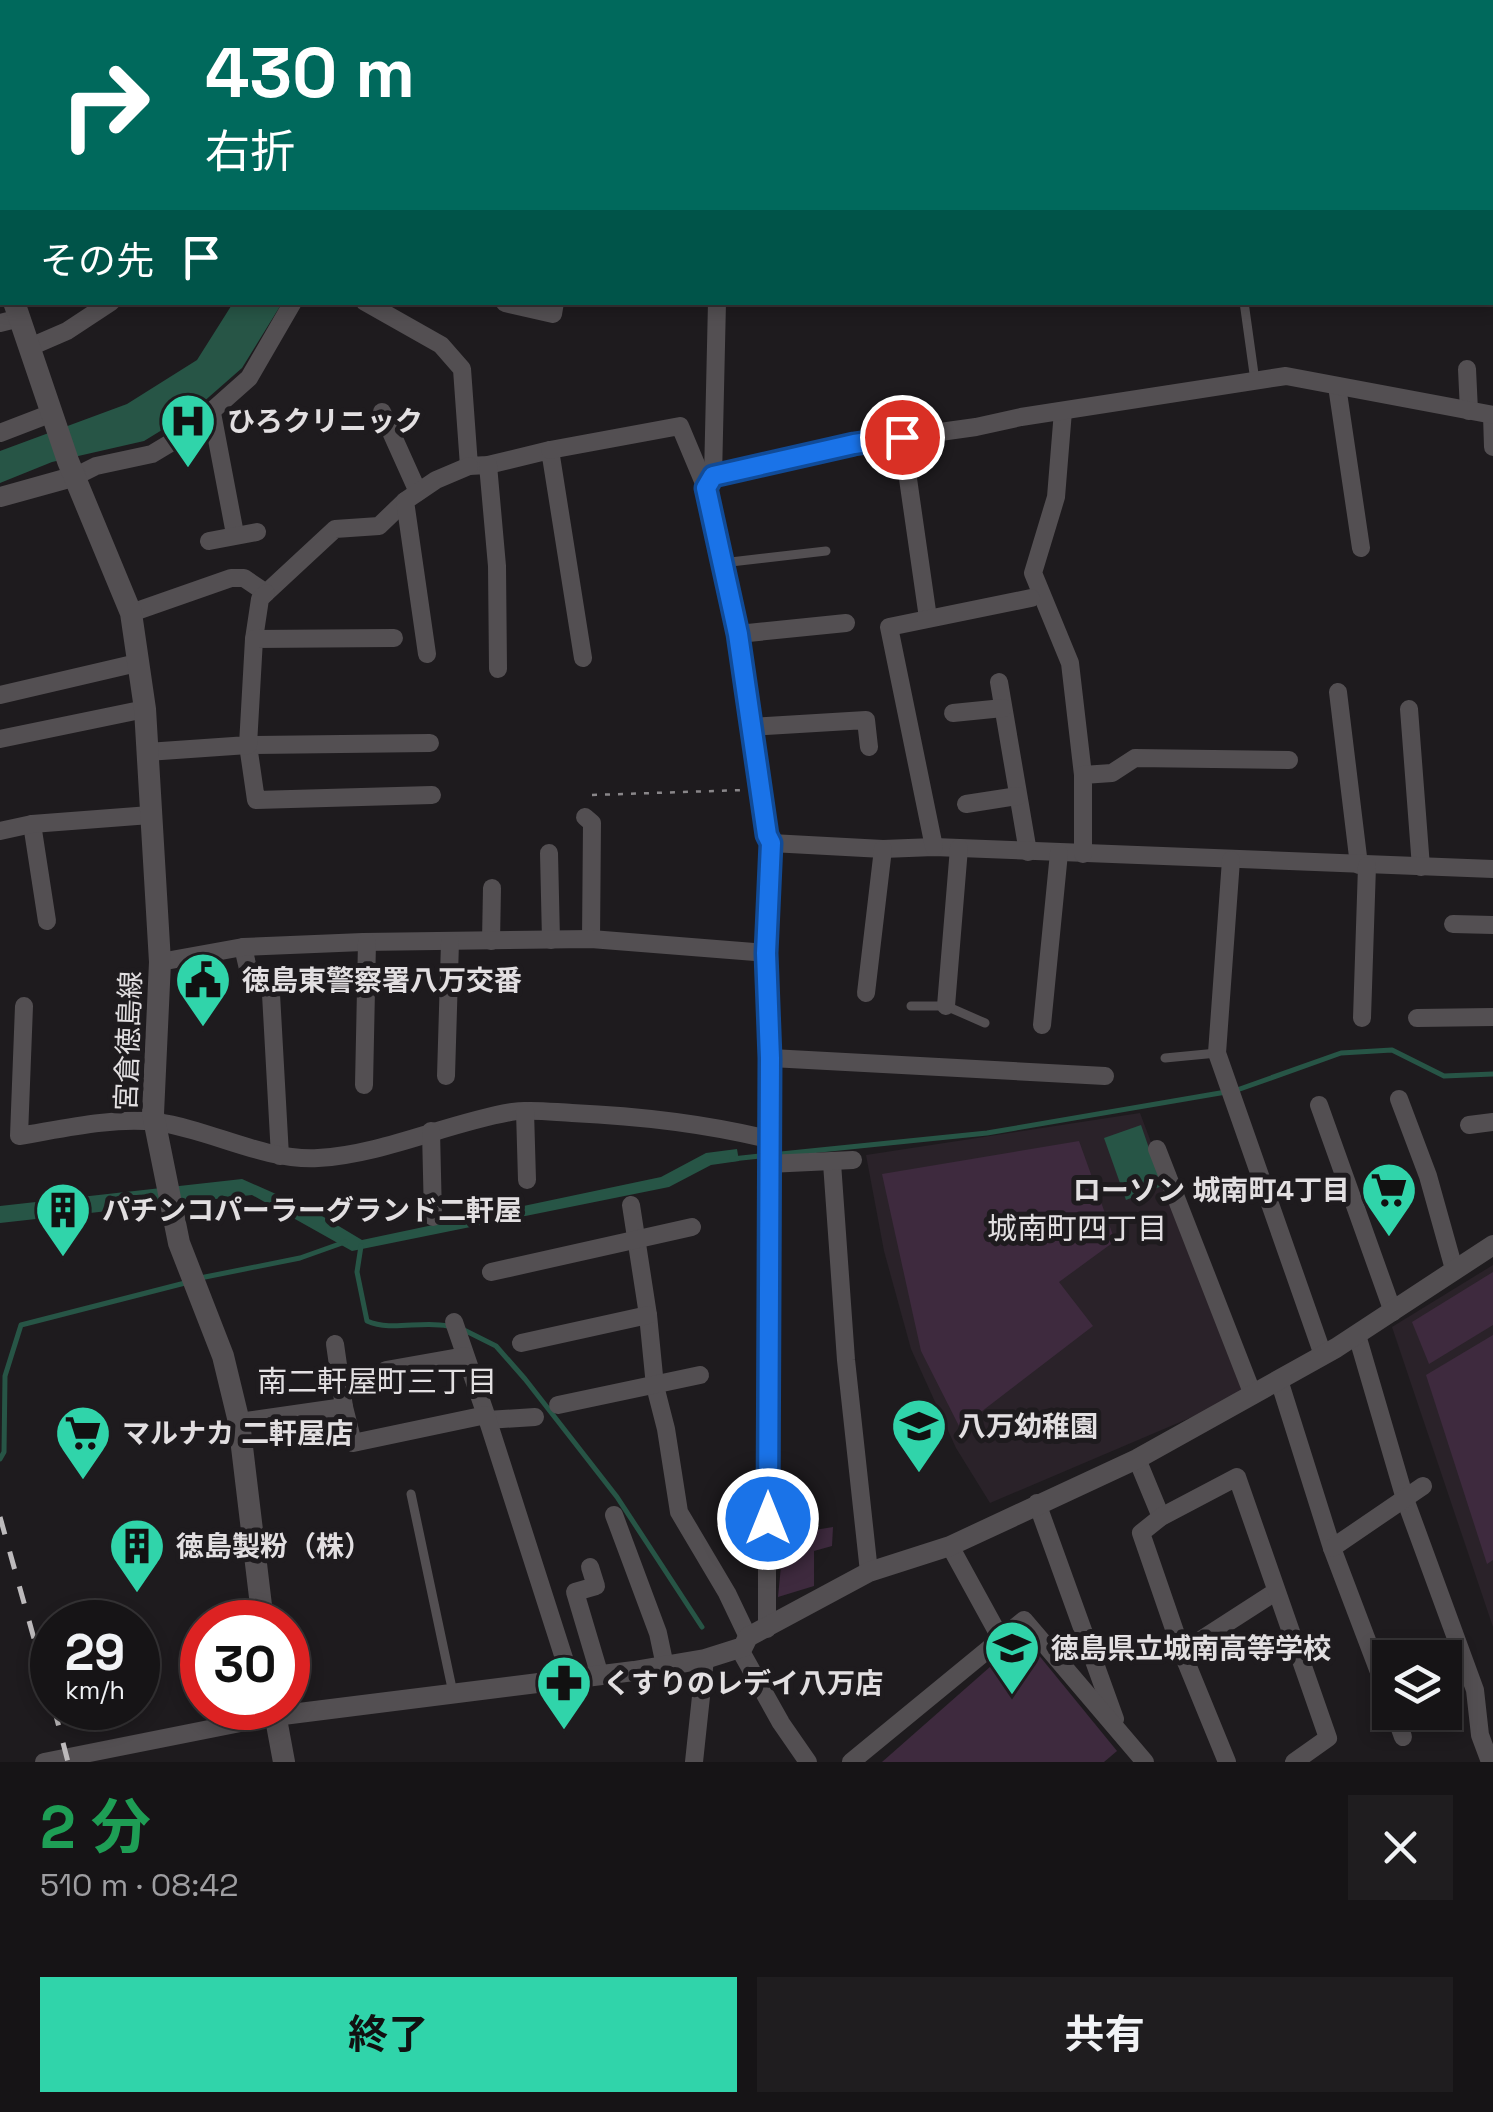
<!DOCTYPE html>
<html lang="ja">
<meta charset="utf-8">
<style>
:root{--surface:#161416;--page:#1f1d1f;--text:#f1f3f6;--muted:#9e9ea1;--line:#353335;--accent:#30d4aa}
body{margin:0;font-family:"Space Grotesk","Noto Sans JP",sans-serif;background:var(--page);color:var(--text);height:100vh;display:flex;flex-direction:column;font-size:38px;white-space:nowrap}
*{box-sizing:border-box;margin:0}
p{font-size:32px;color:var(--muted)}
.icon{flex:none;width:55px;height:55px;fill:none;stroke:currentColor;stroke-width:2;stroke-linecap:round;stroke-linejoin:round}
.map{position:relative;height:1762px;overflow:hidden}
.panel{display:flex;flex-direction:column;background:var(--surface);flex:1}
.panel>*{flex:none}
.guide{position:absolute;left:0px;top:0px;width:1495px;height:305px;box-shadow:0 5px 15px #0003,0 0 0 2px var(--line);background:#00695c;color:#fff;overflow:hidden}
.fabs{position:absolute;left:1372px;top:1640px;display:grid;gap:20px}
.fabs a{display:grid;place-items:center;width:90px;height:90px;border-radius:0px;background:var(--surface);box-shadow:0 5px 15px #0003,0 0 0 2px var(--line);font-size:50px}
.speed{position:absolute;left:30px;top:1600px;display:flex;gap:20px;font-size:50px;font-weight:700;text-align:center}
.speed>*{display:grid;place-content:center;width:130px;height:130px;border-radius:50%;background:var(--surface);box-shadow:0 5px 15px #0003,0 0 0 2px var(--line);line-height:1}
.speed small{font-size:25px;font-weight:400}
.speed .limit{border:15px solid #d22;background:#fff;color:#111}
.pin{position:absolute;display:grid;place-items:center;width:85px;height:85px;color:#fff;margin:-42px;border:5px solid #fff;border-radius:50%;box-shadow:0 2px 10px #0007}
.me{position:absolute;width:110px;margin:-55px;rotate:0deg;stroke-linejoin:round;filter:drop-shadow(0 0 8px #0008)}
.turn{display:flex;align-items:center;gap:35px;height:210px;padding:0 40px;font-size:45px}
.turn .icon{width:130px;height:130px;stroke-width:2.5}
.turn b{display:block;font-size:70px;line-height:85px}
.then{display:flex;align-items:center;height:95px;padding:0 40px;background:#0003;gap:20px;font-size:38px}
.round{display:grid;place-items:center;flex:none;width:105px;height:105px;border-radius:0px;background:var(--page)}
.overview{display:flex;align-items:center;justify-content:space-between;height:170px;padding:0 40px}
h1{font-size:60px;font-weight:700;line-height:75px;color:#1e9e55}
.primary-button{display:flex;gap:20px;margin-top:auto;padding:20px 40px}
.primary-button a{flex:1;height:115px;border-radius:0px;background:var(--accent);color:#111;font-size:40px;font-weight:700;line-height:115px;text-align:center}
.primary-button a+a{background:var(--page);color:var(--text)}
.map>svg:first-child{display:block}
.built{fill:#2a2229}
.green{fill:#3e2a3e}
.water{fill:#275546}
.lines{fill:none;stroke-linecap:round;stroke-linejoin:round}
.stream{stroke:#275546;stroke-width:5}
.path{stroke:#898689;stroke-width:2.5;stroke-dasharray:5 8;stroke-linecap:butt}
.service{stroke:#534f52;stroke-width:9}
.minor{stroke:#534f52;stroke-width:18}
.tertiary{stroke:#534f52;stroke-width:20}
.secondary{stroke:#534f52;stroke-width:22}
.rail{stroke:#bdbabc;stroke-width:5;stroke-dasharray:18 18;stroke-linecap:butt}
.route-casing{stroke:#114b97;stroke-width:25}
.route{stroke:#1a73e8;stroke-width:18}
.labels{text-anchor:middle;stroke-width:10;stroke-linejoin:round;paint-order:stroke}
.poi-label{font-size:28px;font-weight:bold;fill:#e2dfe1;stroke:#1e1b1e;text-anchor:start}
.street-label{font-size:28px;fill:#e2dfe1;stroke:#1e1b1e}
.neighbourhood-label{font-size:30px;fill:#e2dfe1;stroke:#1e1b1e}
</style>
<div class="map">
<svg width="1493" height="1762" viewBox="0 0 1493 1762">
<rect width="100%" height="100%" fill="#1e1b1e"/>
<g class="built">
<polygon points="1140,1113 1246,1394 990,1503 956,1448 911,1349 884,1251 866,1155"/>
<polygon points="1493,1265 1493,1627 1392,1327"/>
</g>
<g class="green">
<polygon points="1079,1141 1115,1241 1059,1282 1093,1326 960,1428 921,1351 882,1174"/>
<polygon points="1493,1272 1493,1325 1429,1364 1412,1322"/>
<polygon points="1493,1335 1493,1560 1487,1564 1426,1375"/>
<polygon points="833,1527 832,1546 814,1551 814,1586 778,1597 784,1535"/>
<polygon points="1024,1637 1117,1751 1104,1762 882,1762"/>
</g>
<g class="water">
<polygon points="233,303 282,303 242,368 193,411 144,441 52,462 0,483 0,451 127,404 197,360"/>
<polygon points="1141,1125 1162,1186 1126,1200 1104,1138"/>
<polygon points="737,1149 739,1161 711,1165 669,1187 352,1251 252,1195 0,1223 0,1206 242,1179 312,1210 362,1240 661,1177 706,1153"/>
</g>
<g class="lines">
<g class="stream">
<polyline points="1237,1090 1341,1053 1392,1050 1444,1076 1493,1074"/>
<polyline points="771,1155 987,1133 1226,1092"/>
<polyline points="732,1159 760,1156"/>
<path d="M361,1246L357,1272L367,1321C392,1332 421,1320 448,1326"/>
<polyline points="200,1278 300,1258 345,1242"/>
<polyline points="464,1330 496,1346 525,1379 617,1497 702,1627"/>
<polyline points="0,1459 4,1452 5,1376 21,1325 185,1283"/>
</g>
<polyline class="path" points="592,795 744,790"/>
<g class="service">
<polyline points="1244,302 1255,381"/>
<polyline points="722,563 826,551"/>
<polyline points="911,1006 946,1006 985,1023"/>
<polyline points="1165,1058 1217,1053"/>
<polyline points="411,1494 453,1693"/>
</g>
<g class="minor">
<polyline points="664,0 665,2"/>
<polyline points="1141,0 1141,2"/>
<polyline points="94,2 94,0"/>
<polyline points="419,2 419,0"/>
<polyline points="441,2 442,0"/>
<polyline points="689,2 699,0"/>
<polyline points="1154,2 1163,0"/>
<polyline points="1492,16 1493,16"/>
<polyline points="0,107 2,106"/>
<polyline points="0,235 2,234"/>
<polyline points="365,302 441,345 462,369 469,466 488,465 550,450 583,658"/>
<polyline points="717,302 713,477 706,488 738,634 767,835 771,843 766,953 771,1058 767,1156 767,1629"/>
<polyline points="505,303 553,314 555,302"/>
<polyline points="0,323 20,318"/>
<polyline points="30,347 67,331 111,302"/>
<polyline points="1467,369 1469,411"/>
<polyline points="1337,386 1361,548"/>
<polyline points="1063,411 1056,497 1033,573 1070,663 1083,775"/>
<polyline points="382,412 418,492"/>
<polyline points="212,413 235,534"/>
<polyline points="1492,415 1493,447"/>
<polyline points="0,433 52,413"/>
<polyline points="902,437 928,618"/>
<polyline points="550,450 680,426 706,488"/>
<polyline points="488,465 497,566 498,669"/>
<polyline points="76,476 96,466 152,454 187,433 249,378 293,302"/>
<polyline points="713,477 854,444 976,427 1021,417 1286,376 1493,415"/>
<polyline points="209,541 257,532"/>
<polyline points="131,613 231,578 244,578 266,593 335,529 379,526 405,501"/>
<polyline points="738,634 846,623"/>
<polyline points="254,639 260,599 266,593"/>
<polyline points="427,654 405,501 436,480 469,466"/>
<polyline points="999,682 1028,852"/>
<polyline points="1338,692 1359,865"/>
<polyline points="0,695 137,663"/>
<polyline points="1409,709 1421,867"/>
<polyline points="953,713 1003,708"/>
<polyline points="751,727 866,720 869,747"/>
<polyline points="0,739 145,709"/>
<polyline points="430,743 248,745 256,800 432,795"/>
<polyline points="147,752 248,745 254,639 394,638"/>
<polyline points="966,804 1018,796"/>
<polyline points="585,817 592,823 591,939"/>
<polyline points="32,824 47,921"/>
<polyline points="0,831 32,824 150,815"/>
<polyline points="771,843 883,849 934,847 1493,869"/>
<polyline points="934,847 889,627 1031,598"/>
<polyline points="549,853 551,940"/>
<polyline points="1083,854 1083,775 1112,773 1135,758 1289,760"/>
<polyline points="1231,860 1217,1053 1323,1355"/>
<polyline points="1453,924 1493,925"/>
<polyline points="491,941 492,888"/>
<polyline points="243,947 249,973 270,976 280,1156"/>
<polyline points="160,962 243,947 363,942 591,939 766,953"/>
<polyline points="866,993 883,849"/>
<path d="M24,1006L19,1136C62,1129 112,1117 156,1122C210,1129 263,1161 318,1158C384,1154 447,1123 511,1112C530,1109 552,1112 572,1113C639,1116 702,1123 768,1139"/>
<polyline points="946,1006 959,848"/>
<polyline points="1362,1018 1367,866"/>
<polyline points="1417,1018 1493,1017"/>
<polyline points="1042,1025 1059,853"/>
<polyline points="771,1058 1105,1076"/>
<polyline points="446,1076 450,942"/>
<polyline points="364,1085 367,942"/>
<polyline points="1399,1099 1428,1176 1454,1269"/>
<polyline points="1319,1105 1393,1312"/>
<polyline points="525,1111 527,1180"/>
<polyline points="1469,1125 1493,1122"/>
<polyline points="431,1131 433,1217"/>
<polyline points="1157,1149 1253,1395"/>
<polyline points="832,1163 846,1360 869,1572"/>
<polyline points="768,1164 853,1160"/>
<polyline points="631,1205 648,1315 655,1386 666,1429 679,1512 727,1593 748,1637"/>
<polyline points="491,1272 692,1227"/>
<polyline points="454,1322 486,1415"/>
<polyline points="1357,1335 1405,1499 1475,1690 1480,1735 1490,1762"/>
<polyline points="521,1343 648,1315"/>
<polyline points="335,1344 344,1407"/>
<polyline points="386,1370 465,1356"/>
<polyline points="1279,1380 1332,1548 1390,1701"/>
<polyline points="558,1405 700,1375"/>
<polyline points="487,1420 535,1417"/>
<polyline points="239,1422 344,1407 353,1443 486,1415 571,1680"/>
<polyline points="1137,1459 1161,1517"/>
<polyline points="1037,1503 1115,1719"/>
<polyline points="614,1515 658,1633 665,1666"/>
<polyline points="950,1546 1001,1639"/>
<polyline points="1332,1548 1423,1486"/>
<polyline points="590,1567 596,1586 575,1592 600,1676"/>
<polyline points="739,1648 781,1723 808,1762"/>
<polyline points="1182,1652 1275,1592"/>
<polyline points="1394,1712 1403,1737"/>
<polyline points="44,1762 275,1716"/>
<polyline points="694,1762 705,1659"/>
<polyline points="851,1762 1024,1620 1145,1762"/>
<polyline points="1227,1762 1182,1652 1141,1533 1161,1517 1237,1477 1328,1738 1294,1762"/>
</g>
<g class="tertiary">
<polyline points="0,497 76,476"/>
<polyline points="275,1716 634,1671 705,1659 743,1647 748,1637 869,1572 950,1546 1137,1459 1336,1348 1493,1245"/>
</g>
<g class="secondary">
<polyline points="0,262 2,269"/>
<polyline points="14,302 68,461 131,613 145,709 160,962 153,1114 179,1243 223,1356 239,1422 263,1622"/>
<polyline points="274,1708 284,1762"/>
</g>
<g class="rail">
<polyline points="0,1517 52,1703"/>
<polyline points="54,1708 68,1762"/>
</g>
</g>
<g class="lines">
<g class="route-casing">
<polyline id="route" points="768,1519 770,1058 766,953 771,843 767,835 738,634 706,488 713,476 854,444 902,437"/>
</g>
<use href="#route" class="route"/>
</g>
<defs>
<g id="hospital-pin" transform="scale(2.875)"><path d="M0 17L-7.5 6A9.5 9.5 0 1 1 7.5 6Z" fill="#30d4aa" stroke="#1e1b1e"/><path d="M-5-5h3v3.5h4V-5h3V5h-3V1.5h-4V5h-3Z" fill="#111"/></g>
<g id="civic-pin" transform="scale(2.875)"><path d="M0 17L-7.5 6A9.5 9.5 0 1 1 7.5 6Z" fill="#30d4aa" stroke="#1e1b1e"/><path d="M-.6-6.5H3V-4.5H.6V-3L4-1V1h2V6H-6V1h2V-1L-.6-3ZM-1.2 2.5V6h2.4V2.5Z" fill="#111"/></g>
<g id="supermarket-pin" transform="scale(2.875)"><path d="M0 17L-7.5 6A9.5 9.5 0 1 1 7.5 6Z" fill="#30d4aa" stroke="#1e1b1e"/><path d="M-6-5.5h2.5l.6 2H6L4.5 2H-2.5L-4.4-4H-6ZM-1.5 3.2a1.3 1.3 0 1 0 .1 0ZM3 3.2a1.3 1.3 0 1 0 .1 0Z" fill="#111"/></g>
<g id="building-pin" transform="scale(2.875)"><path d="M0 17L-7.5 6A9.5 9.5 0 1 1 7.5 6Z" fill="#30d4aa" stroke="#1e1b1e"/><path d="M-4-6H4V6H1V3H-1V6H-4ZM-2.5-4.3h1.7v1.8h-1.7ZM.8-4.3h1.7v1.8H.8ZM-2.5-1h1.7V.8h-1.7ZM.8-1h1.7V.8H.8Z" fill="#111"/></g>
<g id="school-pin" transform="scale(2.875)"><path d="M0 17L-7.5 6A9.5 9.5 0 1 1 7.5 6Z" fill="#30d4aa" stroke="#1e1b1e"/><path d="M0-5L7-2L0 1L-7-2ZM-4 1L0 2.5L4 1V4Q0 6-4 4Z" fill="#111"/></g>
<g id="pharmacy-pin" transform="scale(2.875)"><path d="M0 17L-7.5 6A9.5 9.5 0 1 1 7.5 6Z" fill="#30d4aa" stroke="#1e1b1e"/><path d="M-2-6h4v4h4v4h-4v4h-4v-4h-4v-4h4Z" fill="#111"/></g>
</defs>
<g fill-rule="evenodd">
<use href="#hospital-pin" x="188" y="421"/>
<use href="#civic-pin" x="203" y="980"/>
<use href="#supermarket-pin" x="1389" y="1190"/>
<use href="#building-pin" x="63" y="1210"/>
<use href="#school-pin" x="919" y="1426"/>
<use href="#supermarket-pin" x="83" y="1433"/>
<use href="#building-pin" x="137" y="1546"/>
<use href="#school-pin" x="1012" y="1648"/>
<use href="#pharmacy-pin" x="564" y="1683"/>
</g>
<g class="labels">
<g class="poi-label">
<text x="227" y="431">ひろクリニック</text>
<text x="242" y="990">徳島東警察署八万交番</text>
<text x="1350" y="1200" text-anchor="end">ローソン 城南町4丁目</text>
<text x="102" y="1220">パチンコパーラーグランド二軒屋</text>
<text x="958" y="1436">八万幼稚園</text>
<text x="122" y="1443">マルナカ 二軒屋店</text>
<text x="176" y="1556">徳島製粉（株）</text>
<text x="1051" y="1658">徳島県立城南高等学校</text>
<text x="603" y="1693">くすりのレデイ八万店</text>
</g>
<g class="street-label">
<text transform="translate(128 1041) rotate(-88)" y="10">宮倉徳島線</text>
</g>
<g class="neighbourhood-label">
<text x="1077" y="1239">城南町四丁目</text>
<text x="377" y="1392">南二軒屋町三丁目</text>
</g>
</g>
</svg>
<div class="fabs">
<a><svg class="icon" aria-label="layers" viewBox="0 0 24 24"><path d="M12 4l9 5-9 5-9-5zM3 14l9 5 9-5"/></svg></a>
</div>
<div class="speed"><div>29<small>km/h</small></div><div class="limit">30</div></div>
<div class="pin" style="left:902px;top:437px;background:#d93025"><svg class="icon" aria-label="arrive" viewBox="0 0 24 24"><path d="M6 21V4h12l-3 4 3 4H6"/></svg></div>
<svg class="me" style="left:768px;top:1519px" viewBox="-20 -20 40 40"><circle r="17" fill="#1a73e8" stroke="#fff" stroke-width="3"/><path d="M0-11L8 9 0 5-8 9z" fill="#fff"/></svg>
<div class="guide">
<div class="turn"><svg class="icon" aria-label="right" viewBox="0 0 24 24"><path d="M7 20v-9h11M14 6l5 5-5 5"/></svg><div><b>430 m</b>右折</div></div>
<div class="then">その先<svg class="icon" aria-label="arrive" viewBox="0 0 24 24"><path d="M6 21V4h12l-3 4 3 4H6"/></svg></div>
</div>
</div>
<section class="panel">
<div class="overview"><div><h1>2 分</h1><p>510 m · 08:42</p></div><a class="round"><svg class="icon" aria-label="close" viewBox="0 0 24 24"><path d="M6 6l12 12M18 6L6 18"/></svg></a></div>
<div class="primary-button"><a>終了</a><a>共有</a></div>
</section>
